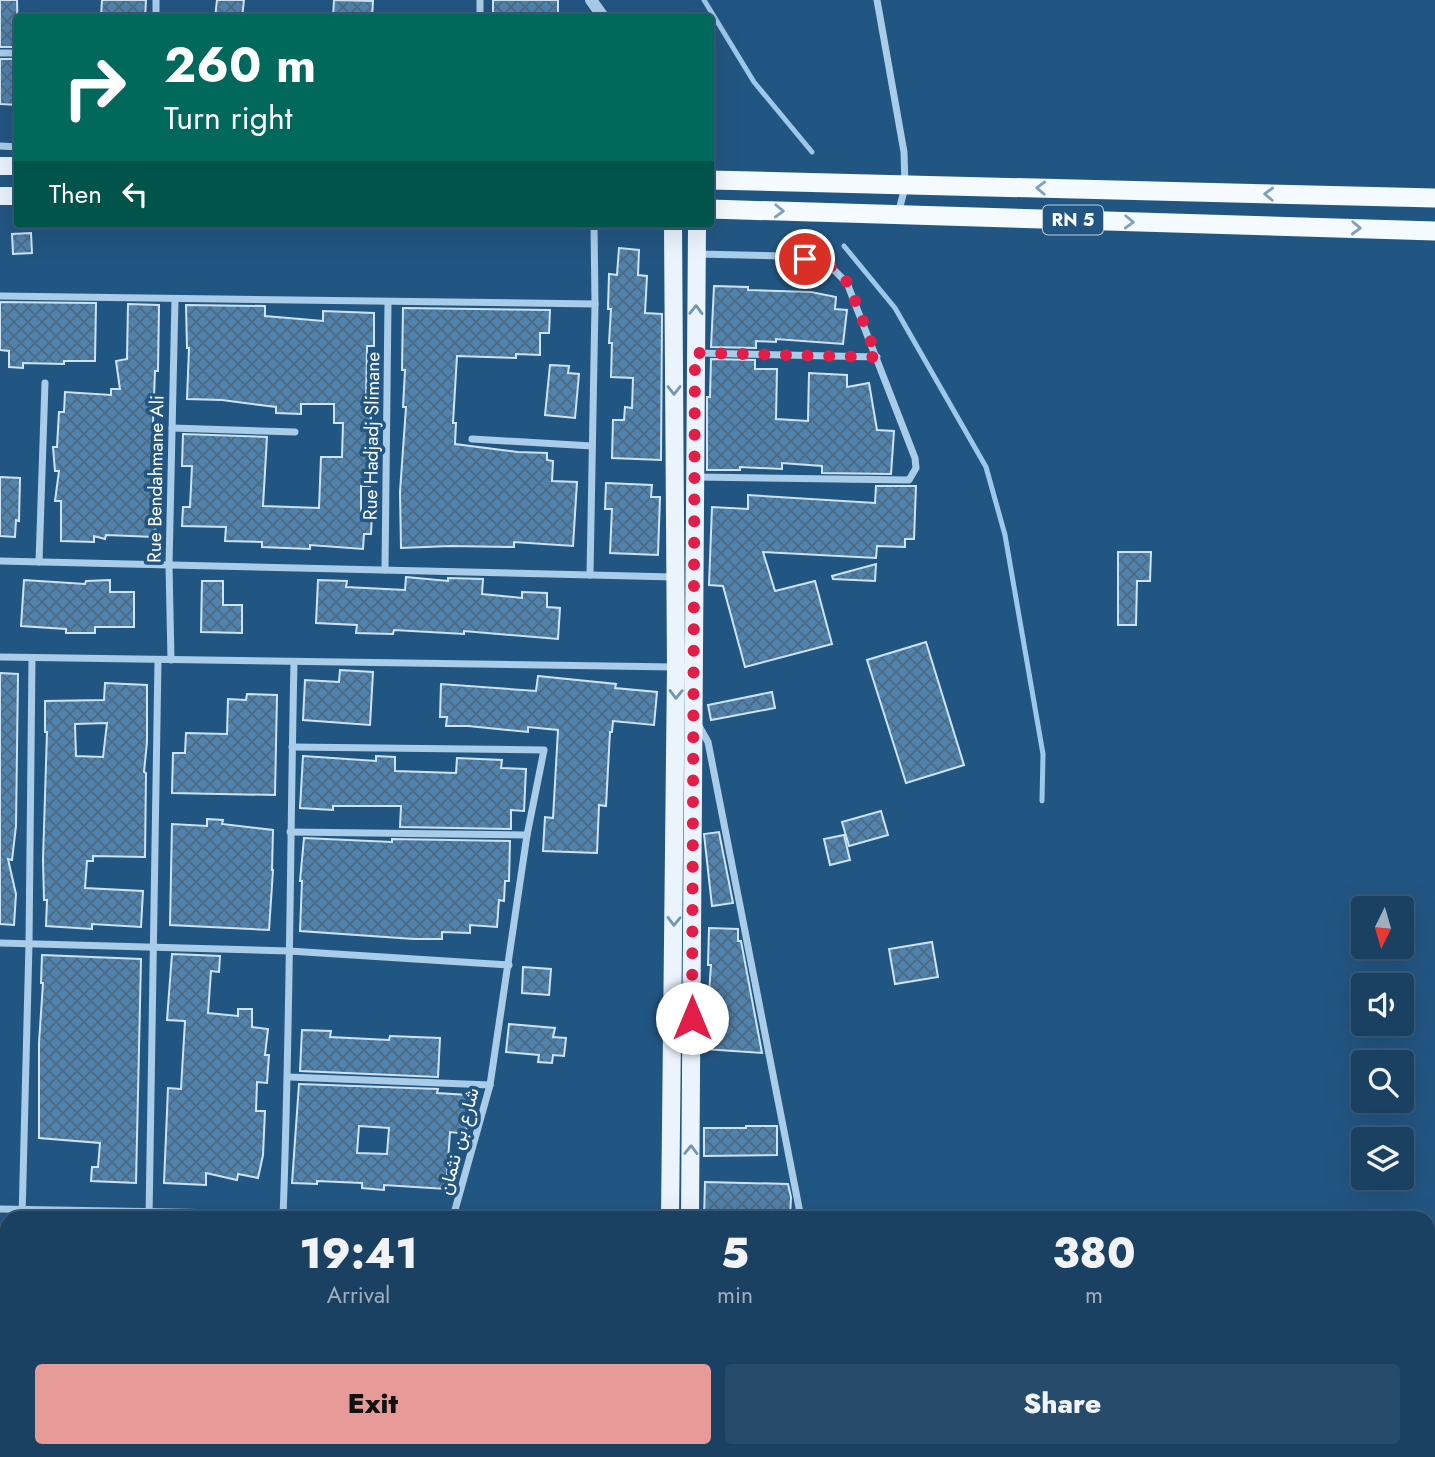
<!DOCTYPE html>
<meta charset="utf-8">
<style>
:root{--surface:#1a4062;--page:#274b6b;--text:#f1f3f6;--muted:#9fafbe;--line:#385977;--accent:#e69b98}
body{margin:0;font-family:Jost,Vazirmatn,sans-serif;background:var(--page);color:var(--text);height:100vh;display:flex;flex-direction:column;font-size:26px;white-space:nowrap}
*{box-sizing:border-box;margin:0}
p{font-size:23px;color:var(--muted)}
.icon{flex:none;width:38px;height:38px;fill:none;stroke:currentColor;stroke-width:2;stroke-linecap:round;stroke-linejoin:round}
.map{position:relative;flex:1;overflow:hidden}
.panel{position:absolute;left:0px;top:1211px;width:1435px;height:247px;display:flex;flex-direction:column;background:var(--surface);border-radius:21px 21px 0 0;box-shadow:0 7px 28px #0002,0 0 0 2px var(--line)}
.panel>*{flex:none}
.hud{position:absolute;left:14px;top:14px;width:700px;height:214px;border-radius:7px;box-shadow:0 7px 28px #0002,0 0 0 2px var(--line);background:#00695c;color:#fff;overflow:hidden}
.needle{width:46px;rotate:185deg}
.fabs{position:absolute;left:1351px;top:896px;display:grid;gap:14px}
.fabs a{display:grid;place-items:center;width:63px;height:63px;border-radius:7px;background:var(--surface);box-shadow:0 7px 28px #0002,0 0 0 2px var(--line);font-size:35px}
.pin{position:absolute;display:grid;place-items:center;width:60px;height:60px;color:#fff;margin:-30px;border:4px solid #fff;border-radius:50%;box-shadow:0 2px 7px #0007}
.me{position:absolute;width:77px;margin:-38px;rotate:0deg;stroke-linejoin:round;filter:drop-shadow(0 0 5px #0008)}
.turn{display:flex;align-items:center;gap:24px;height:147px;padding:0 35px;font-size:32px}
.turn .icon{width:91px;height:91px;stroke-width:2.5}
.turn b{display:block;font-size:49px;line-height:60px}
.then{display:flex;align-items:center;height:66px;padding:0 35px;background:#0003;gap:14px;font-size:26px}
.eta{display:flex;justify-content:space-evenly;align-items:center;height:119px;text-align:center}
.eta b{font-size:42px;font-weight:800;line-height:49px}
.button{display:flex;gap:14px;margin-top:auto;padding:14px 35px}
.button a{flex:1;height:80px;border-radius:7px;background:var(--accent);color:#111;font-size:28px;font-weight:800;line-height:80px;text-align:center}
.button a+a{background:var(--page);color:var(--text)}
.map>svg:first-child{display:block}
.grass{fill:url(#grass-dots)}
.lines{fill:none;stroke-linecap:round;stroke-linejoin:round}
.stream{stroke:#9dc8e9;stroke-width:5}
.building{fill:url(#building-cross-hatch);stroke:#cde4f6;stroke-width:2;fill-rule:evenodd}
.minor{stroke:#a9cce8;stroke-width:7}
.tertiary{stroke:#a9cce8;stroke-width:12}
.primary{stroke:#ebf4fd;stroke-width:18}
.trunk{stroke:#f5fafe;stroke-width:19}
.oneway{stroke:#81a0ba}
.oneway2{stroke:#7295b3}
.route{stroke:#e11d48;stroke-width:12;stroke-dasharray:0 21.6}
.labels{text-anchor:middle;stroke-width:7;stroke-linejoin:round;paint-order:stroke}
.shield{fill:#225682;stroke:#bdccda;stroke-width:2}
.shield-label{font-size:18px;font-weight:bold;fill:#fff}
.street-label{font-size:19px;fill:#fff;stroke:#225682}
</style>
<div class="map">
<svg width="1435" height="1457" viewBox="0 0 1435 1457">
<defs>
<pattern id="grass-dots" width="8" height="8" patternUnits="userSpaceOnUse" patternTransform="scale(1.75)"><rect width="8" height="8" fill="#3670a0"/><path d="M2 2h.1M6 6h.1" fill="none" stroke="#5e8db3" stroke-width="1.8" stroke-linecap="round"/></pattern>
<pattern id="building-cross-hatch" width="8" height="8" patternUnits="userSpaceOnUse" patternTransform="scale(1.75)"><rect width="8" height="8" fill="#4f82ac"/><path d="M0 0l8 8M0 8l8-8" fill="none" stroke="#4e6a81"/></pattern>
</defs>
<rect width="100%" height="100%" fill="#225682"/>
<polygon class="grass" points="825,1451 864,1451 866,1454 870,1451 914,1451 916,1453 912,1457 831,1457"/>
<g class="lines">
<g class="stream">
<polyline points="704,0 754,82 812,152"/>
<polyline points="844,246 895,308 986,467 1005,535 1043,754 1042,801"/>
</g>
</g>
<g class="building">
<polygon points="0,0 17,0 18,47 0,47"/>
<polygon points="102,0 146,0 145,18 101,18"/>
<polygon points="217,0 244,0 242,18 215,18"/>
<polygon points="334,0 373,1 372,18 333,18"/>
<rect x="493" y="0" width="65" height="18"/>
<polygon points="0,59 18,59 18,105 0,104"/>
<polygon points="31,233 32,253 13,254 12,234"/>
<polygon points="619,248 639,250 638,275 647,276 645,313 662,314 661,460 612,458 613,420 624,420 625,407 632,408 633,378 611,377 612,343 609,343 611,309 608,309 609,274 617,275"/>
<polygon points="714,286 748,287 748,290 811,292 836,297 835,309 847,310 843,344 776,339 776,342 756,341 756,348 711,347"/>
<polygon points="0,302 96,303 95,361 64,361 64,364 23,363 23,368 9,367 9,351 0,350"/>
<polygon points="128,304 159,305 158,371 155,371 153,423 157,423 151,518 156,518 155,537 106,535 105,539 94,536 94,542 61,541 61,501 55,501 59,471 55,471 53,447 57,447 59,412 64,412 65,392 111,395 111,389 120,389 116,361 127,359"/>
<polygon points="186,305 265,306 265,316 323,321 323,311 374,313 374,346 367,346 366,404 371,405 370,486 361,486 361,512 372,513 371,534 364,534 363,549 310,545 310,549 262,547 262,542 225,541 226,527 182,526 183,507 190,507 192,466 182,466 183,434 267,437 263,506 319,508 321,457 342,457 343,423 334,423 334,404 301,404 301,414 276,413 276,407 222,400 187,399 189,348 187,348"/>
<polygon points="403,308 550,310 549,333 540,333 540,355 516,354 516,358 457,356 453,423 456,423 455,444 518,452 547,453 547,460 553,461 552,481 577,482 573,546 514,542 514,547 450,546 401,548 400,492 406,407 403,407 405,370 402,370"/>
<polygon points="711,359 755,360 755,369 777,369 776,419 808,421 809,373 847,375 847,387 869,383 877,430 894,431 891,474 822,473 822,466 782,463 782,469 740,467 740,470 707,470 707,397 710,397"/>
<polygon points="550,365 569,366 568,373 579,374 575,418 545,415"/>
<polygon points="0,477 20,478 19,521 16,520 15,537 0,536"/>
<polygon points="606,483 652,485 651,497 660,497 658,555 610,553 612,509 605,509"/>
<polygon points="876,486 916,486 914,539 905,539 905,547 877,546 876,558 763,552 775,591 815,581 832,644 745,667 723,586 709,585 712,507 748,509 748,495 875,503"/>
<polygon points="1118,552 1151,552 1150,581 1137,581 1136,625 1118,625"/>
<polygon points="876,564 875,581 833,579 832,576"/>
<polygon points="406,577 448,581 448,578 483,579 482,594 522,598 522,592 547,593 547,607 560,608 558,639 464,631 464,634 394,630 393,634 356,633 357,625 316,623 318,580 347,581 346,587 405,590"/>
<polygon points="24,580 85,584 86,581 110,580 110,592 134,592 134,627 95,627 95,633 66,633 66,629 21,626"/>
<polygon points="202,581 223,581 223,605 242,605 242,633 201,632"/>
<polygon points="926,642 964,765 906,783 867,660"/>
<polygon points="340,670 373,672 370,725 303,720 305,680 339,682"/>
<polygon points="0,673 18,674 16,826 12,860 8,859 16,894 14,925 0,924"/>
<polygon points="538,676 616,684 615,688 657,692 654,725 613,721 612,732 610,732 606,806 599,805 597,853 543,851 545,817 553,818 558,730 528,727 528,732 468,726 446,726 447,717 440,717 441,684 536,691"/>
<path d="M105,683L147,685V742L144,772L146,773L145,857L93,856V861H87L85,888L143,891L141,927L92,924V929L46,926L47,900H44L43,860L47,732H45V701L104,700ZM107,723L103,757L76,756L75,724Z"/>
<polygon points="772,692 775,708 711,720 708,705"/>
<polygon points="247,694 277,695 275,795 172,793 173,753 185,753 186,733 227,734 228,699 246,700"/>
<polygon points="303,756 376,761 376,756 395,757 395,771 456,773 457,758 502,760 501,768 526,769 524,811 511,810 511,829 400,827 401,806 333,806 333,810 300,808"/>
<polygon points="881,811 888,835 849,846 842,822"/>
<polygon points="207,819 223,820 222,824 273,830 272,870 273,870 269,930 170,925 172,824 207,826"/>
<polygon points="719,832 733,903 712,906 704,834"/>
<polygon points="844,835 850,860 830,865 824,839"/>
<polygon points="304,838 392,842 392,839 510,841 509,881 505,881 504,901 499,900 497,927 470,925 470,933 442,932 442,939 414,939 300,931 302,881 300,881"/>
<polygon points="709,928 738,929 738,941 741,941 762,1053 705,1049 711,965 708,965"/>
<polygon points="932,942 938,977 895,984 889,949"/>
<polygon points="172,954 220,956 219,972 211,971 208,1013 238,1016 238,1009 252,1009 252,1027 268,1029 265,1055 269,1055 267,1083 257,1082 256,1111 265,1111 263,1155 258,1178 238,1174 237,1180 206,1173 206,1185 164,1183 168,1088 181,1089 185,1021 167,1020"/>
<polygon points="42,955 141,959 136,1183 91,1181 92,1167 98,1167 100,1143 39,1138 39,1043 43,983 41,983"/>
<polygon points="523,967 551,969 549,995 522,993"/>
<polygon points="509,1024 555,1028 553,1037 566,1038 564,1056 553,1055 552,1063 538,1062 539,1055 506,1052"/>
<polygon points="302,1030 331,1031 330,1037 389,1040 390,1036 440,1038 438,1077 300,1071"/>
<path d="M299,1084L438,1089L437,1093L469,1095L466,1134L450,1132L446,1189L384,1185V1190L362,1188V1183L317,1181V1184L292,1183ZM359,1126L389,1128L387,1154L357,1153Z"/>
<polygon points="746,1126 777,1126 777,1155 704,1156 704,1128 746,1128"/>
<polygon points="705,1182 788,1184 791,1197 790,1218 704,1218"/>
</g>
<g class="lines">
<g class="minor">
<polyline points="156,0 156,18"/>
<polyline points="877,0 904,152 905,187 898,214"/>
<polyline points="480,18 480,0"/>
<polyline points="0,53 18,53"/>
<polyline points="0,146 18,147"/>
<polyline points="0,296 595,304 594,224"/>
<polyline points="696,353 877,357"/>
<polyline points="172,428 295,432"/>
<polyline points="472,439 592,446"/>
<polyline points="696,477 909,480 916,468 915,458 847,283 826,262 784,256 698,254"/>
<polyline points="0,561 674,577"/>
<polyline points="39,562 45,383"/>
<polyline points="385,570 388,302"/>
<polyline points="590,575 595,304"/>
<polyline points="0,657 675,667"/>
<polyline points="171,660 169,565 175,299"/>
<polyline points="698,724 708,742 801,1218"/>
<polyline points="290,832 527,835"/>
<polyline points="0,943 289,951 509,965"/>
<polyline points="289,1077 490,1085"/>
<polyline points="0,1209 453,1217 490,1085 527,835 544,750 292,747"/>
<path d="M283,1217C290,1032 290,847 294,662"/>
<polyline points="22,1218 29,944 32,658"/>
<polyline points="149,1218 158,660"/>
<polyline points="0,1349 7,1349"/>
<polyline points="392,1451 397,1457"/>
<polyline points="16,1457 17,1451"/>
<polyline points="144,1457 144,1451"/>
<polyline points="265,1457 277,1451"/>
<polyline points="750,1457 750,1451"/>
<polyline points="948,1457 955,1451"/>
<polyline points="1028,1457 1028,1451"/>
</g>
<polyline class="tertiary" points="591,0 604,18"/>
<g class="primary">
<polyline points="0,166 18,166"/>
<polyline points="0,196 18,196"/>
<polyline points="670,1218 676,667 673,224"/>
<polyline points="690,1218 697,224"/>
<polyline points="663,1457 663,1451"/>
<polyline points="682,1457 682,1451"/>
</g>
<g class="trunk">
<polyline points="710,180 1435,198"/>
<polyline points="710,209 1435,231"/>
</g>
</g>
<defs><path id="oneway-chevron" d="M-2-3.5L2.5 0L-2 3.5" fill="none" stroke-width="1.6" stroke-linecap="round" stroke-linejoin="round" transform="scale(1.75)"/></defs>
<g class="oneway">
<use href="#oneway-chevron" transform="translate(1041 188) rotate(-178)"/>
<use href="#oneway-chevron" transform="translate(1269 194) rotate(-178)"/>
<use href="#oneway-chevron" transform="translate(779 211) rotate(2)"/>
<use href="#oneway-chevron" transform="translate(1129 222) rotate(2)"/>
<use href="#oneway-chevron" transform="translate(1356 228) rotate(2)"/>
</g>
<g class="oneway2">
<use href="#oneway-chevron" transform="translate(696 310) rotate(-89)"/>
<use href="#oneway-chevron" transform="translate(674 390) rotate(90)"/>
<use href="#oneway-chevron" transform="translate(676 694) rotate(91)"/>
<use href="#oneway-chevron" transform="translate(674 921) rotate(91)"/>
<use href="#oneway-chevron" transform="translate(691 1150) rotate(-89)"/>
</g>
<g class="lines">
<polyline class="route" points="692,1018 695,353 877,357 848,283 826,262 805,259"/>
</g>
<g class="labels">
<rect class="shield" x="1043" y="205.5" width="60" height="29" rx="5"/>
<g class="shield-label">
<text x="1073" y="226">RN 5</text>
</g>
<g class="street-label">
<text transform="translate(371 436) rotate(-89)" y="7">Rue Hadjadj Slimane</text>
<text transform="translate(155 479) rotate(-89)" y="7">Rue Bendahmane Ali</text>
<text transform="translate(458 1141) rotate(-75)" y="7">شارع بن نثمان</text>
</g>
</g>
</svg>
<div class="fabs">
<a><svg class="needle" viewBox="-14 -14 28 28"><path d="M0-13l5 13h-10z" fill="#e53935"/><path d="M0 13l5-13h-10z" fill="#9fafbe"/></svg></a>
<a><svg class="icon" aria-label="sound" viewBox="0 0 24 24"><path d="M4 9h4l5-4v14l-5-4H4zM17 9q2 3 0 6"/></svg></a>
<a><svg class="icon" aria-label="search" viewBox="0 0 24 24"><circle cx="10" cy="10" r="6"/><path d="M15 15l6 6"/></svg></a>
<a><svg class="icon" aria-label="layers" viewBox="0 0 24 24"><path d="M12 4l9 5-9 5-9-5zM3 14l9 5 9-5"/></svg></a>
</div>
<div class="pin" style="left:805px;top:259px;background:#d93025"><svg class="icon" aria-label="arrive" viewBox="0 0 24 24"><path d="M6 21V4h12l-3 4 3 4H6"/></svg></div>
<svg class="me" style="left:692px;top:1018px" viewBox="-20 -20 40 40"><circle r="19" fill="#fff"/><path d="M0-13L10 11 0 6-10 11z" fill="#e11d48"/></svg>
<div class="hud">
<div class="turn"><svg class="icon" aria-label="right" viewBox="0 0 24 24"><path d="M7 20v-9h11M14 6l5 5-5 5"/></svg><div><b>260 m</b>Turn right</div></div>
<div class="then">Then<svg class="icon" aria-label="left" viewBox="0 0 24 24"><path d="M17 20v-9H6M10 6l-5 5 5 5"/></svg></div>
</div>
<section class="panel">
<div class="eta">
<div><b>19:41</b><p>Arrival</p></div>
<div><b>5</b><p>min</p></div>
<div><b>380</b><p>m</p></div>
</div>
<div class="button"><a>Exit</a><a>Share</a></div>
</section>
</div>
